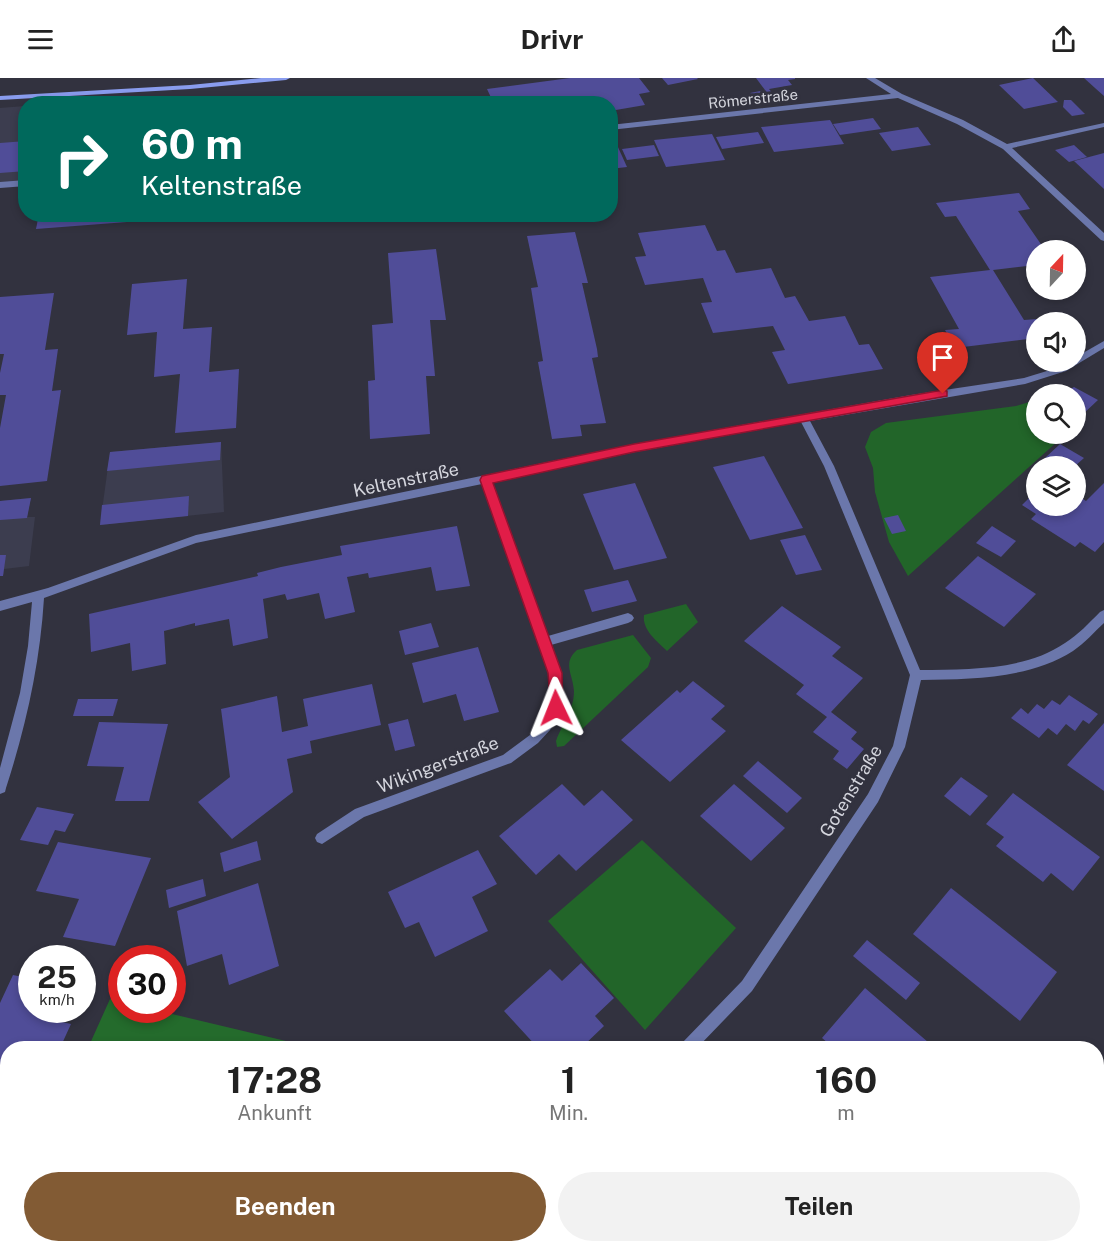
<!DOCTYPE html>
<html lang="de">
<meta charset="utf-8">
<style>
:root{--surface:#fff;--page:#f2f2f2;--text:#222;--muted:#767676;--accent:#825b34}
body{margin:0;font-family:"Public Sans",sans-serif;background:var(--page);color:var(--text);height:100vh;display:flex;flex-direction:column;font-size:22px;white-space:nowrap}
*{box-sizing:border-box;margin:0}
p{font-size:20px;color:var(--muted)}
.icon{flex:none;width:33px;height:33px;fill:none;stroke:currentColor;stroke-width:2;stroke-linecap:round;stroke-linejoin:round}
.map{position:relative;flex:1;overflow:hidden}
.drawer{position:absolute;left:0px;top:963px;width:1104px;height:212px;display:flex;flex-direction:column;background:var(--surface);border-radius:24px 24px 0 0;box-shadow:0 3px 9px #0003}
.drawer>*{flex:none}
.top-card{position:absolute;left:18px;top:18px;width:600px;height:126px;border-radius:24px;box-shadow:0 3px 9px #0003;background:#00695c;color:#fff;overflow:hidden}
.needle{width:39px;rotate:22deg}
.tools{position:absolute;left:1026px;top:162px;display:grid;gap:12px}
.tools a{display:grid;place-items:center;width:60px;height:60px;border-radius:50%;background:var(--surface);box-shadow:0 3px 9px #0003;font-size:30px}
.speed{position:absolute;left:18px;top:867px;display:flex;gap:12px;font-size:30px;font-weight:700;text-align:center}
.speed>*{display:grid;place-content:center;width:78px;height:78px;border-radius:50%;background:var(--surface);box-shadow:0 3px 9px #0003;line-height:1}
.speed small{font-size:15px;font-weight:400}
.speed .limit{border:9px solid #d22;background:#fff;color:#111}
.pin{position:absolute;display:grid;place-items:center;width:51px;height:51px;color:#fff;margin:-62px -26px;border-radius:50% 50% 50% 0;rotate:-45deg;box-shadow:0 0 6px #0007}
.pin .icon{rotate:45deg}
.me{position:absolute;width:66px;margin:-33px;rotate:358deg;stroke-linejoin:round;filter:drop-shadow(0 0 4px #0008)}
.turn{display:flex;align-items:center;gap:21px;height:126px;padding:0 24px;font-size:27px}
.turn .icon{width:78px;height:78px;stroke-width:2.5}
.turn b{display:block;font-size:42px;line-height:51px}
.eta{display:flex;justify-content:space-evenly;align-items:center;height:102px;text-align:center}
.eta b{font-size:36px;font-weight:700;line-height:42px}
.primary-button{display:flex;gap:12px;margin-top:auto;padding:12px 24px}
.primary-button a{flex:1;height:69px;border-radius:36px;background:var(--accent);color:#fff;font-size:24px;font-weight:700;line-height:69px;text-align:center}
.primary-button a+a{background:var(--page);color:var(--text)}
header{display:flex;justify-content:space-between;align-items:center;height:78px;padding:0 24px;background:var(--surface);font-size:27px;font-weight:700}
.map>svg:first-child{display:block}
.built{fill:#3c3d4f}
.green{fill:#226529}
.forest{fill:#246b2c}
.building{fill:#504d98}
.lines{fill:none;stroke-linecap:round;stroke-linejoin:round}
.street{fill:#6b77ab;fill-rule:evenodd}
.secondary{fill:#899cee;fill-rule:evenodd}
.route{fill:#e11d48;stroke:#92132f;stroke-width:1.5}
.labels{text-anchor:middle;stroke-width:6;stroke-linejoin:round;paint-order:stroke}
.far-street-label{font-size:15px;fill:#d4d5dd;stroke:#32323f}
.street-label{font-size:18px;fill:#d4d5dd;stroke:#32323f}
</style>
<header><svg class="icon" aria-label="menu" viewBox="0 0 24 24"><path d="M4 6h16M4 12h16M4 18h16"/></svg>Drivr<svg class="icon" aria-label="share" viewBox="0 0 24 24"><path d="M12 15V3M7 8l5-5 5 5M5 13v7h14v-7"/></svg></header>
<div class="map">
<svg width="1104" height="1174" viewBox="0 0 1104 1174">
<rect width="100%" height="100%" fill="#32323f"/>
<g class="built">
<polygon points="189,18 187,25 71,25"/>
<polygon points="25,28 25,105 0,107 0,30"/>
<polygon points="221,364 224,434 100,447 110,374"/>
<polygon points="31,420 27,439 35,439 29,488 4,491 3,498 0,498 0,423"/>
</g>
<g class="green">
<polygon points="1036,322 1036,356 1046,356 1058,363 908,498 889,464 875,414 873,390 865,369 871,354 886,345 1016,328"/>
<path d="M686,526L698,544L667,573C657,563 642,552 644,537Z"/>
<path d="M633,557L651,580L648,589L564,668L557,669L556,663C562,646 574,632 574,613C573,596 562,585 577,572Z"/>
<polygon points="642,762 736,850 645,952 548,843"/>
<polygon points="37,1167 165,1167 161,1174 34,1174"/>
</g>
<polygon class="forest" points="110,921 121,923 122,932 155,932 286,963 283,970 158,970 125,963 121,970 88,970"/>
<g class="building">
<polygon points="570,0 639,0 650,14 639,16 645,27 610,33 610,26 494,26 487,11"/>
<polygon points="662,0 697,0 698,1 668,7"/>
<polygon points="756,0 795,0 795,1 788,2 792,7 769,11 778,22 759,25 750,15 765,12"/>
<polygon points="1033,0 1058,24 1024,31 999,7"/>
<polygon points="1084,0 1104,0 1104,18 1095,10"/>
<polygon points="748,17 752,23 733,25 729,19"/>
<polygon points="1064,22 1071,22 1085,36 1072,38 1063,29"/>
<polygon points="873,40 881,51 840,57 833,46"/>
<polygon points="830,42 844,66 774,74 761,49"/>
<polygon points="918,49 931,67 892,73 879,55"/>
<polygon points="758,54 764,65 722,71 716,59"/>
<polygon points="712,56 725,82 666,89 654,62"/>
<polygon points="26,63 26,93 0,95 0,65"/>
<polygon points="617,67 627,89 610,91 610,68"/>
<polygon points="654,67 659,78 627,82 622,71"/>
<polygon points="1074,67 1087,79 1069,84 1055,72"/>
<polygon points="1104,75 1104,111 1074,83"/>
<polygon points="1019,115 1030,131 1018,133 1045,172 1036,172 1036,187 993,192 1024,242 1037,241 1040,244 1036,244 1036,260 955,270 945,252 959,251 930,199 990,192 956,138 945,139 936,125"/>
<polygon points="39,136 140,136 140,143 36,151"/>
<polygon points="180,136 216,136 216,138 180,142"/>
<polygon points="705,147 717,173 725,172 736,195 771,190 785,220 795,218 809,243 845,238 859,267 869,266 883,291 788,306 772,274 785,272 773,248 713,255 701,225 712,224 703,200 645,207 635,179 646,178 638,155"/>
<polygon points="575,154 588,205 582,205 597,271 598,279 592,280 606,345 580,347 582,358 552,361 538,284 543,283 531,210 538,209 527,158"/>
<polygon points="436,171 446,242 430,242 435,298 426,298 430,356 370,361 368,303 375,302 372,247 393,245 388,175"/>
<polygon points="187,201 183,251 212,249 209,294 239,291 236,350 175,355 180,296 154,299 157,254 127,257 132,206"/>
<polygon points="54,215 45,272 58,271 52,313 61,312 47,403 0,408 0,350 6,317 0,317 0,295 4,276 0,276 0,219"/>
<polygon points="1074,309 1098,322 1082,337 1076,334 1076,316 1061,316"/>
<polygon points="221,364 220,382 107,393 110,374"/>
<polygon points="1060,366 1084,380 1075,388 1059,388 1045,380"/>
<polygon points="764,378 803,450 750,462 713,389"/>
<polygon points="635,405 667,480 614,492 583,416"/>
<polygon points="1104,405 1104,464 1095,474 1080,464 1075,469 1031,441 1036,436 1022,427 1036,413 1036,428 1076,428 1076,416 1086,423"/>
<polygon points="189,418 188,438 100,447 102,427"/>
<polygon points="31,420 27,440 0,442 0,423"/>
<polygon points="898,437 906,453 892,456 884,440"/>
<polygon points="457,448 470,508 436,513 431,489 369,500 368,495 347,499 355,534 325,541 319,515 287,522 285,516 263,521 268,560 233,568 229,541 195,548 195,545 164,553 166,586 132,593 130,565 91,574 89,536 258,498 257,495 281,489 342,477 340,468"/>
<polygon points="992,448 1016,463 1001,479 976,465"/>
<polygon points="805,457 822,492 796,497 780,462"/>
<polygon points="0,477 6,477 3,498 0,498"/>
<polygon points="978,478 1036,516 1004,549 945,510"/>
<polygon points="628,502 637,523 592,534 584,512"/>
<polygon points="782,528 841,569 832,578 863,600 831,634 857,654 851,661 864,671 847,691 833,681 839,673 813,654 827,639 796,616 804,607 744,563"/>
<polygon points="431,545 439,569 405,577 399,553"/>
<polygon points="478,569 499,634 464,643 456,616 423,625 412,585"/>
<polygon points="693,603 725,628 711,641 726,653 670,704 621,662 677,612 680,615"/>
<polygon points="372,606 381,647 310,663 312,675 287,681 293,714 232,761 198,724 230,699 221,631 277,618 282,654 308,648 303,621"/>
<polygon points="1069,617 1098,636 1089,646 1083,642 1075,653 1066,646 1057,657 1048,650 1039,660 1011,640 1021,630 1028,636 1037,626 1044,631 1052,622 1060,627"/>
<polygon points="78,621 118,621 113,638 73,638"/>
<polygon points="408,641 415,668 395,673 388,646"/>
<polygon points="99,644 168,646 149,723 115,723 124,689 87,688"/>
<polygon points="1104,645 1104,713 1067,687"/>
<polygon points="758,683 802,720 787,735 743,698"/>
<polygon points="961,699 988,718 970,738 944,718"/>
<polygon points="562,706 584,728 602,712 633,742 576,793 559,776 536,797 499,758"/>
<polygon points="734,706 785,750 751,783 700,738"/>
<polygon points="1013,715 1100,779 1073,813 1051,795 1043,804 996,768 1004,759 986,746"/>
<polygon points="37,729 74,736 65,754 55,752 48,767 20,762"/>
<polygon points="257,763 261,782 224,794 220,775"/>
<polygon points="58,764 151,780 115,868 63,859 79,821 36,813"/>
<polygon points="478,772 497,806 472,819 488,853 435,879 419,844 405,850 388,814"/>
<polygon points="203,801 206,818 169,830 166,812"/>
<polygon points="258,805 279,888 229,907 222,876 187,888 177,833"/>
<polygon points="951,810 1057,894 1020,943 913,856"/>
<polygon points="867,862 920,905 906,922 853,878"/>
<polygon points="581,885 614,920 595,938 604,948 581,970 575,970 569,963 561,970 538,970 504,933 550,891 562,903"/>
<polygon points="13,897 32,901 32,932 58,932 53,942 71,946 60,970 8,970 8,1024 0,1022 0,1006 4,997 0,996 0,925"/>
<polygon points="865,910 908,947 935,970 834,970 822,960"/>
<polygon points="274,1167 285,1167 294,1174 269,1174"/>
<polygon points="642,1167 700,1167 707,1174 636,1174"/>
</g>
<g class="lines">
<g class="street">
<polygon points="866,0 875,0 902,16 963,42 1007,66 1104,45 1104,49 1012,70 1104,155 1104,163 1101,162 1003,71 957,46 898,20 610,52 610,47 891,16"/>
<polygon points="26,102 26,108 0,110 0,104"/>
<path d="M1104,263V270L1066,293L1025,306L810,343L834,388L920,592C968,591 1024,593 1065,565C1078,557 1089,545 1100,534L1104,532V545C1094,554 1085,565 1073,573C1029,601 972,601 921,602L905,669L878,724L752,913L697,970H680L682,965L742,903L868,716L893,668L910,597L824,388L801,344L635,374L492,404L548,558L628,535L632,537L634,540L632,543L628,545L551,567L561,595L562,630L550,652L538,665L511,685L364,739L322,766L317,764L315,760L317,756L355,731L503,677L530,657L542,644L550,629L549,595L482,406L196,465L44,520C40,586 26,648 6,710L5,714L0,716V690L20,615L28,568L32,524L0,533V523L48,510L196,457L635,366L911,317L1024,300L1060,289L1068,284H1076V279Z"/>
<polygon points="487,1167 506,1167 503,1174 484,1174"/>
</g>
<polygon class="secondary" points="261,0 290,0 286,2 190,11 0,22 0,18 190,7"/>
</g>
<polygon class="route" points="943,312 947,313 947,318 634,374 493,405 562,595 563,630 561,634 551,634 548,595 480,402 482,398 634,366"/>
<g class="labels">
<g class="far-street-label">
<text transform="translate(753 21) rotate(-6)" y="5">Römerstraße</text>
</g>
<g class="street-label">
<text transform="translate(406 402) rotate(-12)" y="6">Keltenstraße</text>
<text transform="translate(438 687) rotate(-21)" y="6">Wikingerstraße</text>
<text transform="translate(851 713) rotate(-59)" y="6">Gotenstraße</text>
</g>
</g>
</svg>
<div class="tools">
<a><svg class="needle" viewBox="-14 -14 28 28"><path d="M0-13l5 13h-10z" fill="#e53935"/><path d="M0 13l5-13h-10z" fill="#767676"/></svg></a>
<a><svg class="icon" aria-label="sound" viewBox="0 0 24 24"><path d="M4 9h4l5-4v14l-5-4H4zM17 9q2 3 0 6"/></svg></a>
<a><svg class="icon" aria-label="search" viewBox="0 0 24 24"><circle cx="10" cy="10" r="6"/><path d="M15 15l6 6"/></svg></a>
<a><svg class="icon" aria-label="layers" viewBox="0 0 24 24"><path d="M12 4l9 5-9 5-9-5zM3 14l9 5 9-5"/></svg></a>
</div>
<div class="speed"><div>25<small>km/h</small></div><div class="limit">30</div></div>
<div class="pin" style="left:943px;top:316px;background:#d93025"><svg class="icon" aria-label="arrive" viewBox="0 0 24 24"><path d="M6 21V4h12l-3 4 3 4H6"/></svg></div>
<svg class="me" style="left:556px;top:630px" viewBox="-20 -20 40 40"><path d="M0-17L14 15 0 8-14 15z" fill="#e11d48" stroke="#fff" stroke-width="4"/></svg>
<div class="top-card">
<div class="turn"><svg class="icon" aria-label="right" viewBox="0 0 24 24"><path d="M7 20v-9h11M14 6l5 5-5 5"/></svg><div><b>60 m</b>Keltenstraße</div></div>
</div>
<section class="drawer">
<div class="eta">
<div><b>17:28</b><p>Ankunft</p></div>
<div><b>1</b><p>Min.</p></div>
<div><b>160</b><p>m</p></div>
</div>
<div class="primary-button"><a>Beenden</a><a>Teilen</a></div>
</section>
</div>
